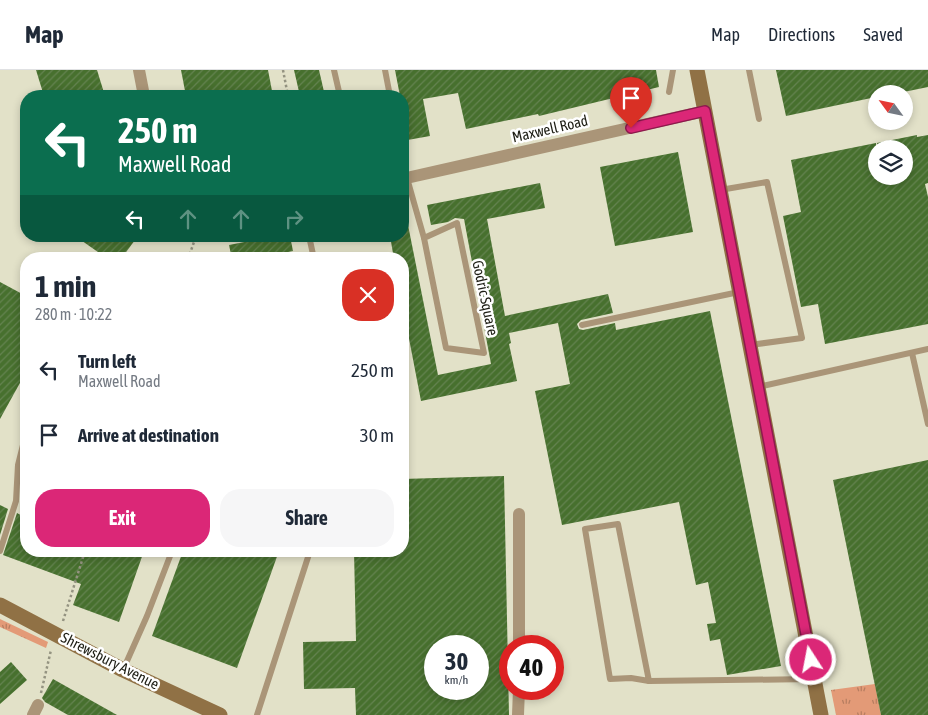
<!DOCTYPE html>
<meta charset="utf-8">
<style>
:root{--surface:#fff;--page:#f6f6f7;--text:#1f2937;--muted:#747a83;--line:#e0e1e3;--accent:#db2777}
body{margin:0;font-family:"Asap Condensed",sans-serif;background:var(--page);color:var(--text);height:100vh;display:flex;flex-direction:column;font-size:19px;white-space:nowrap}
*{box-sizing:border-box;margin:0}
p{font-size:16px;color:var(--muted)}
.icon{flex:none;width:28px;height:28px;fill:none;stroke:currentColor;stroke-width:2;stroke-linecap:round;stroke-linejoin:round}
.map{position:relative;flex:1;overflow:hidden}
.panel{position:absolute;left:20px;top:182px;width:389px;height:305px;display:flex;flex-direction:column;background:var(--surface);border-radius:20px;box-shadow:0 2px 8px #0003}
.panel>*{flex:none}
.top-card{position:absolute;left:20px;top:20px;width:389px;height:152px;border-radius:20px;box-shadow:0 2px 8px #0003;background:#0b6e4f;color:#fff;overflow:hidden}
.needle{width:32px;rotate:303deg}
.controls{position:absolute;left:868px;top:15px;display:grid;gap:10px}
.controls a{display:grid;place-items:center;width:45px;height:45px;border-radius:50%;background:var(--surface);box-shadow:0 2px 8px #0003;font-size:25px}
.speed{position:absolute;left:424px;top:565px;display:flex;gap:10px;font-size:25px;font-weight:700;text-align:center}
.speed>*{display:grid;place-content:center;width:65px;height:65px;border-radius:50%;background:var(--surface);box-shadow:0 2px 8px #0003;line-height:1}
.speed small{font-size:12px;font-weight:400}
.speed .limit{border:8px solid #d22;background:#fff;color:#111}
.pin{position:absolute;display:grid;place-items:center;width:42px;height:42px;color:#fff;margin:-51px -21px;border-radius:50% 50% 50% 0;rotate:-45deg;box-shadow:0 0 5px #0007}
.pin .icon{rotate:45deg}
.me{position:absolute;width:55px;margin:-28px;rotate:349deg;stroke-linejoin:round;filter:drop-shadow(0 0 4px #0008)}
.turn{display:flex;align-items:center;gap:18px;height:105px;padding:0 15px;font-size:22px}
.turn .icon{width:65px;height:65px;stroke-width:2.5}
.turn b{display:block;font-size:35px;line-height:42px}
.lanes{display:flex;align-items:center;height:48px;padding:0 15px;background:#0003;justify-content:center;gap:25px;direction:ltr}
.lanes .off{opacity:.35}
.round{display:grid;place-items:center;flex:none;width:52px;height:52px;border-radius:20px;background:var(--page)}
.headline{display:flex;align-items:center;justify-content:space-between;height:85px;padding:0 15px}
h1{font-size:30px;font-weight:700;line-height:38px}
.cta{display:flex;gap:10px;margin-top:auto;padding:10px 15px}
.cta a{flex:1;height:58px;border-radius:20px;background:var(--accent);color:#fff;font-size:20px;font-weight:700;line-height:58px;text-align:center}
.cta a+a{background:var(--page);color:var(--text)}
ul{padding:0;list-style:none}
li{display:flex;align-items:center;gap:15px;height:65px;padding:0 15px}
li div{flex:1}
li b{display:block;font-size:19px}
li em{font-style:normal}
header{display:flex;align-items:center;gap:30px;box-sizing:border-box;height:70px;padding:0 25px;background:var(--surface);border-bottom:1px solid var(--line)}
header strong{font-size:24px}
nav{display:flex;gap:28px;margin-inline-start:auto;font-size:18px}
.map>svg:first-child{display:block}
.grass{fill:url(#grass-tufts)}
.building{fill:url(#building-hatch);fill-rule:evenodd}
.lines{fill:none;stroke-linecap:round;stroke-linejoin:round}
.path{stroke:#949381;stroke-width:2.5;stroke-dasharray:2.5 2.5;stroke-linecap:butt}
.lane{stroke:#aa9578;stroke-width:6}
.street{stroke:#aa9578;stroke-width:12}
.secondary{stroke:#907145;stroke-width:15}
.route-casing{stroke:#8e194d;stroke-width:12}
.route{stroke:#db2777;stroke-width:9}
.labels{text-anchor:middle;stroke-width:5;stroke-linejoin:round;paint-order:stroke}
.street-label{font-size:15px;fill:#1d1d14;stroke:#fff}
</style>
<header>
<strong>Map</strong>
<nav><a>Map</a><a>Directions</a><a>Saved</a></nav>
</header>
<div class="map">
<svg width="928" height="645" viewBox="0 0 928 645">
<defs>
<pattern id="grass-tufts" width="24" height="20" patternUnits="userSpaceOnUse" patternTransform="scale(1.25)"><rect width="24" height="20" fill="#e39a77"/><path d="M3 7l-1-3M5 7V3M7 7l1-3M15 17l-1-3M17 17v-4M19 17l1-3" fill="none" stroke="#b77d60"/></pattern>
<pattern id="building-hatch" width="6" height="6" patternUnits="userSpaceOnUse" patternTransform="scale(1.25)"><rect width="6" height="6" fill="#47702e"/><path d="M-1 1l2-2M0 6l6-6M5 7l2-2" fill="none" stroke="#648350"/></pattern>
</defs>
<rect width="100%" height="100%" fill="#e2e1c8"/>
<g class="grass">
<polygon points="0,549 48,572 46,578 0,557"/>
<polygon points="875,614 881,645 836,645 831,620"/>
</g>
<g class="building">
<polygon points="36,0 97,0 105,26 44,26"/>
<polygon points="181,0 268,0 273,26 186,26"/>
<polygon points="294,0 319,0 325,26 300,26"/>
<polygon points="395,0 656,0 659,17 539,46 538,44 466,59 458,23 423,29 430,66 402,71 402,26 400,26"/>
<polygon points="776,0 928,0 928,17 894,24 876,24 876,27 786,46"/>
<polygon points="917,65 917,67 928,65 928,113 925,114 928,127 928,254 825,274 818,234 801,237 783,146 801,142 791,90 876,73 876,106 904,106 904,79 878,79 877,73"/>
<polygon points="678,82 693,162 615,176 600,97"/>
<polygon points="540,113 545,138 487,149 505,246 608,224 613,243 581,250 577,254 579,259 583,260 615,253 616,260 710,241 781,596 727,605 720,569 710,571 707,554 716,553 708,512 696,515 679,432 562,455 535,321 570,314 558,253 509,263 511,273 509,274 517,311 421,331 402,232 402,189 394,189 390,166 402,166 402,155 408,155 438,305 491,294 464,149 455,148 448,152 431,155 427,135"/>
<polygon points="75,166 138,166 121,189 108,189"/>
<polygon points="275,166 290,166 293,181 254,189 232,189 229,175"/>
<polygon points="0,212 26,226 26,302 0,349"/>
<polygon points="928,390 928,645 881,645 833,410"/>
<path d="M504,406L509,645H356L355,618L304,619L303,572L356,571L354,481H402V409ZM435,576H478V619H435Z"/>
<polygon points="0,435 8,439 0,465"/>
<polygon points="17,443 26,448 26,481 144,481 119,552 73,535 81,514 3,485"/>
<polygon points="183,481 279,481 237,598 152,566"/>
<polygon points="11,592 27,610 0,634 0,602"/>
<polygon points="53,609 117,645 68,645 45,632 42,628"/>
</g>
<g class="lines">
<g class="path">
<polyline points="283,0 288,26"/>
<polyline points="188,189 194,172 198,166"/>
<polyline points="63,551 85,481"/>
<polyline points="41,623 51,580"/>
</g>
<g class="lane">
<polyline points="334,0 340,26"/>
<polyline points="385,0 390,26"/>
<polyline points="749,0 759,49"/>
<polyline points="669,22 673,0"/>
<polyline points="407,108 424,168"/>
<polyline points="720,120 767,112 802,268 750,275"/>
<polygon points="457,153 484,283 446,278 424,168"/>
<polyline points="309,166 314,189"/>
<polyline points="582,255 739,222"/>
<polyline points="912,283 928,354"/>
<polyline points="758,317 928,279"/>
<polygon points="618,454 649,611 631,608 610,609 585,459"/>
<polyline points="0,481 16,431 18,395 26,363"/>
<polyline points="123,600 147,546 172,481"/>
<polyline points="649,611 814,609"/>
<polyline points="257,645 310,481"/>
</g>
<g class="street">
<polyline points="139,0 144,26"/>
<polyline points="402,109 705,41"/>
<polyline points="519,444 519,576"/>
<polyline points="33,645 38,635"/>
<polyline points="518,645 519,619"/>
</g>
<g class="secondary">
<polyline points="697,0 821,645"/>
<polyline points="0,535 123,600 220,645"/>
</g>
</g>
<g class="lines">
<g class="route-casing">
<polyline id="route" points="631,58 705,41 811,590"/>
</g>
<use href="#route" class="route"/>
</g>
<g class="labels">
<g class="street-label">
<text transform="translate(550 59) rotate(-13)" y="5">Maxwell Road</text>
<text transform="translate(485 228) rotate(78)" y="5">Godric Square</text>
<text transform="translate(110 591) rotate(27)" y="5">Shrewsbury Avenue</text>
</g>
</g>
</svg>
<div class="controls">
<a><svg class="needle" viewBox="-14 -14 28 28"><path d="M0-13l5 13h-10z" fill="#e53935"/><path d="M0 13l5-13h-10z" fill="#747a83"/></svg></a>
<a><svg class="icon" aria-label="layers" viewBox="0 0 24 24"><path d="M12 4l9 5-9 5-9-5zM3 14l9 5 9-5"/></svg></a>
</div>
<div class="speed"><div>30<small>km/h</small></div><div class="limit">40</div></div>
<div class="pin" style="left:631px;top:58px;background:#d93025"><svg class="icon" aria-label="arrive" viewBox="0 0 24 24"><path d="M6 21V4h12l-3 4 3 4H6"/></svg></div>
<svg class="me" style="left:811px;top:590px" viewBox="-20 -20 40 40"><circle r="17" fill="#db2777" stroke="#fff" stroke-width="3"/><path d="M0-11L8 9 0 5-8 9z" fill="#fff"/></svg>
<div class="top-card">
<div class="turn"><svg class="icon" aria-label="left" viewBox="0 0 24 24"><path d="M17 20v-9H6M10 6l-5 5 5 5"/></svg><div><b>250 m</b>Maxwell Road</div></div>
<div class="lanes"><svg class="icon" aria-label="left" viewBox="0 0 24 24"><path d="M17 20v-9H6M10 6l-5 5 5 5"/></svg><svg class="icon off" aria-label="ahead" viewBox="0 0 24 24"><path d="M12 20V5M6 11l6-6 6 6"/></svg><svg class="icon off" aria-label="ahead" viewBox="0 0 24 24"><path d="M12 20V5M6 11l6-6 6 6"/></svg><svg class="icon off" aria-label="right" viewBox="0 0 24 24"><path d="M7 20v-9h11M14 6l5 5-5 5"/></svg></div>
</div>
<section class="panel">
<div class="headline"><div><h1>1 min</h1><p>280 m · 10:22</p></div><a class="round" style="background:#d93025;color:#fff"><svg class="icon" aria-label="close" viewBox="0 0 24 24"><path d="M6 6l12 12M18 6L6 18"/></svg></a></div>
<ul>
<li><svg class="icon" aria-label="left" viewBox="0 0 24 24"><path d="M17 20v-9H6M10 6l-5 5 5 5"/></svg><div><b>Turn left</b><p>Maxwell Road</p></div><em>250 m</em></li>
<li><svg class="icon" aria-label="arrive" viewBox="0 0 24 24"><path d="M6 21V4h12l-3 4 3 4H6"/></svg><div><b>Arrive at destination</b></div><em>30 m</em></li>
</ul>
<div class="cta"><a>Exit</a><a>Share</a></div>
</section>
</div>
